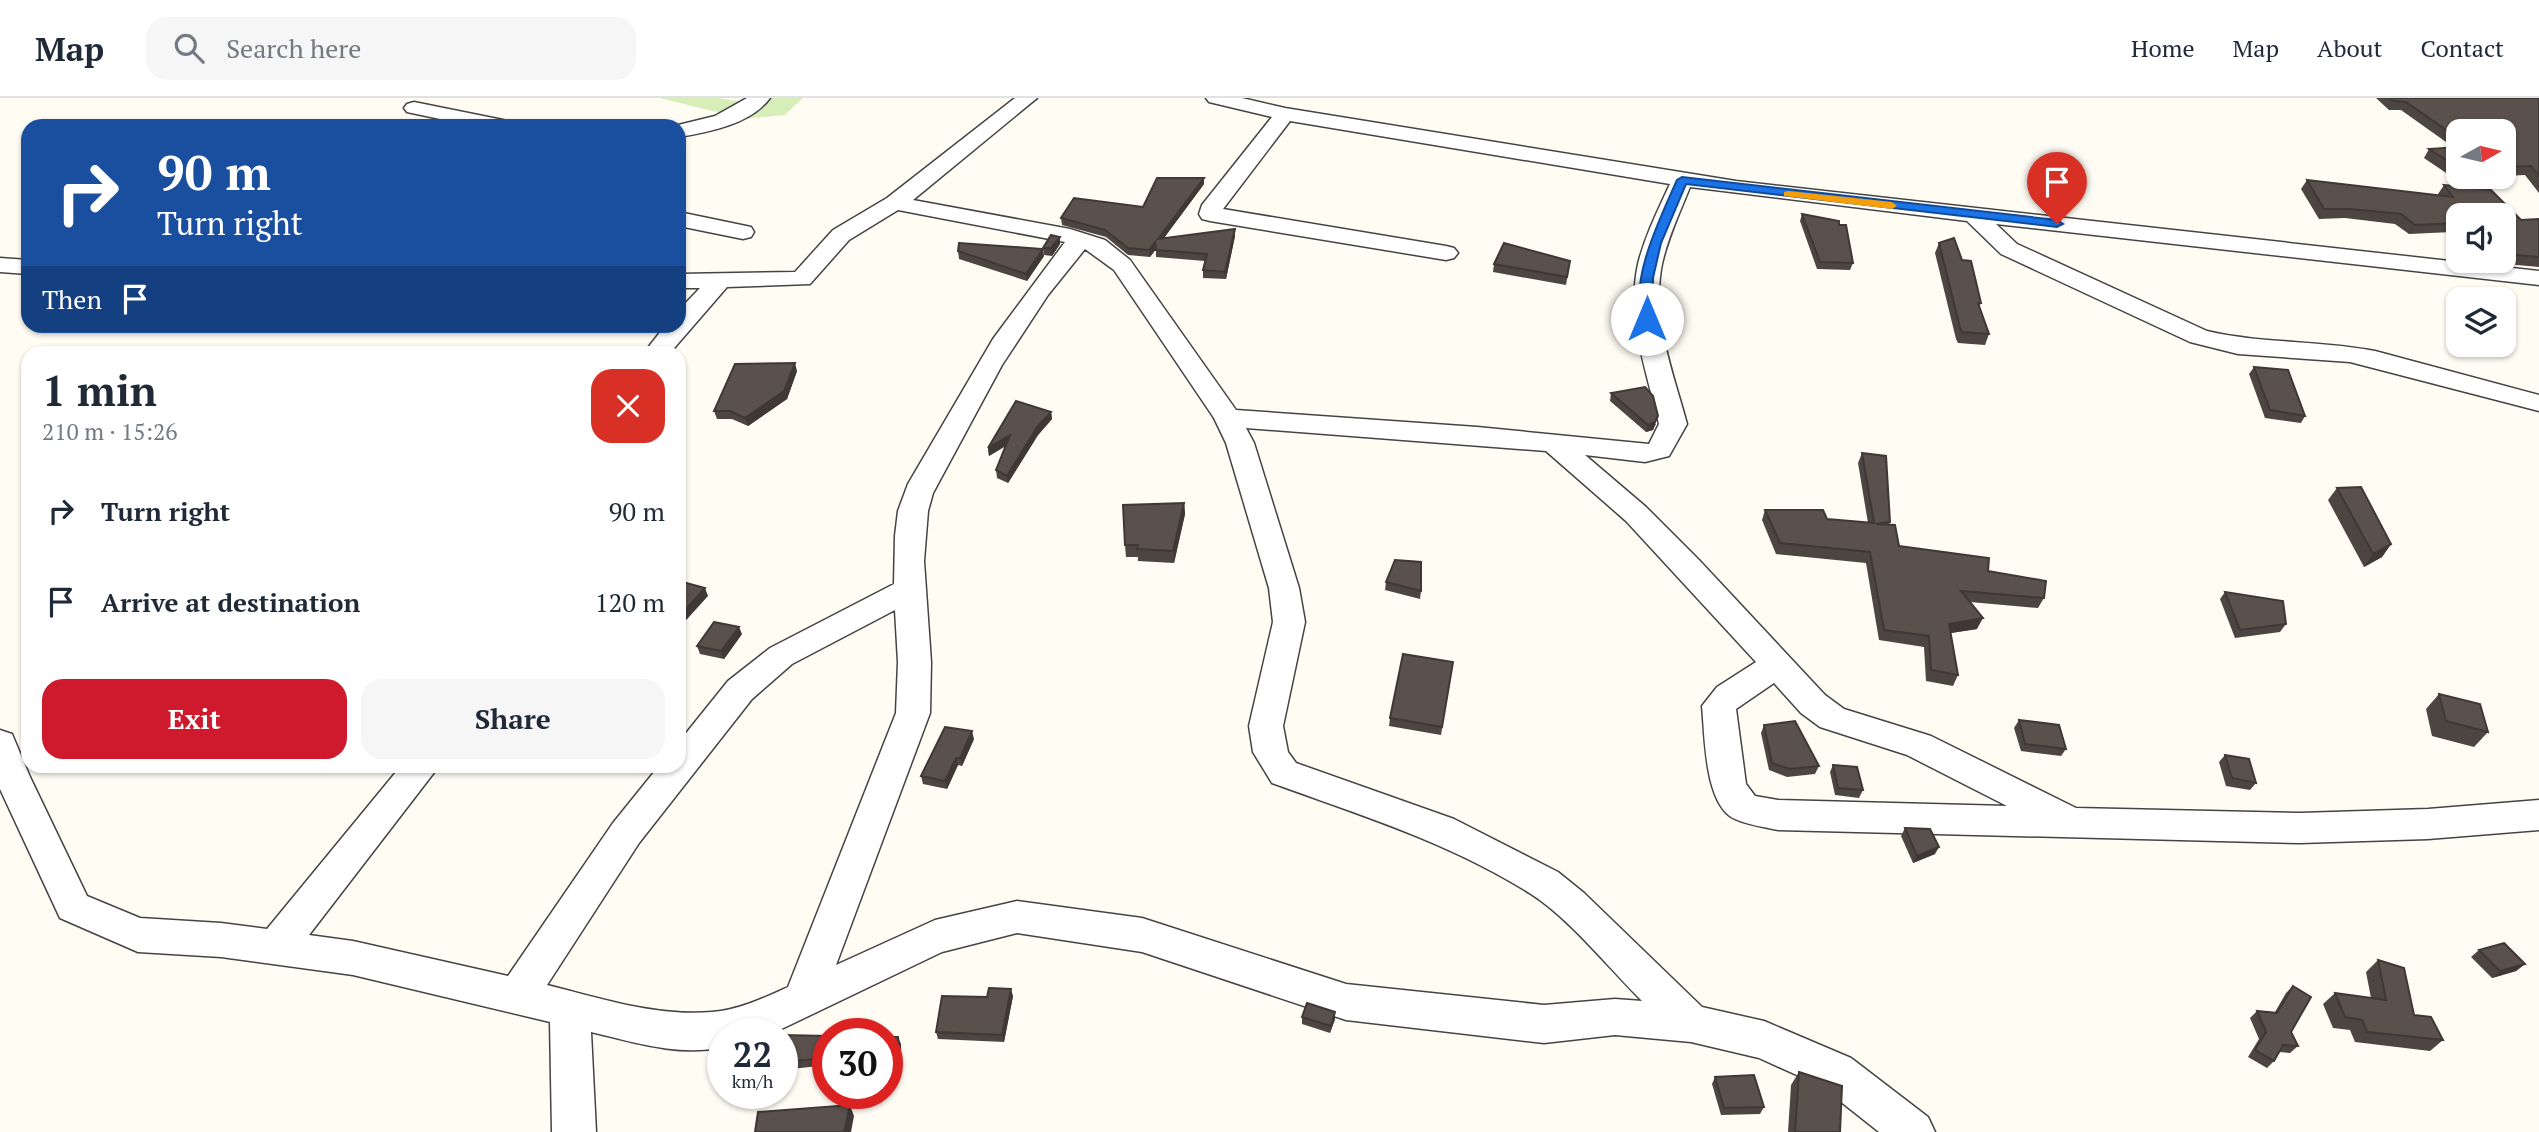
<!DOCTYPE html>
<meta charset="utf-8">
<style>
:root{--surface:#fff;--page:#f6f6f7;--text:#1f2937;--muted:#747a83;--line:#e0e1e3;--accent:#cf1a2e}
body{margin:0;font-family:"PT Serif",serif;background:var(--page);color:var(--text);height:100vh;display:flex;flex-direction:column;font-size:26px;white-space:nowrap}
*{box-sizing:border-box;margin:0}
p{font-size:23px;color:var(--muted)}
.icon{flex:none;width:38px;height:38px;fill:none;stroke:currentColor;stroke-width:2;stroke-linecap:round;stroke-linejoin:round}
.map{position:relative;flex:1;overflow:hidden}
.sheet{position:absolute;left:21px;top:248px;width:665px;height:427px;display:flex;flex-direction:column;background:var(--surface);border-radius:21px;box-shadow:0 2px 5px #0004}
.sheet>*{flex:none}
.guide{position:absolute;left:21px;top:21px;width:665px;height:214px;border-radius:21px;box-shadow:0 2px 5px #0004;background:#1a4fa0;color:#fff;overflow:hidden}
.needle{width:46px;rotate:82deg}
.fabs{position:absolute;left:2446px;top:21px;display:grid;gap:14px}
.fabs a{display:grid;place-items:center;width:70px;height:70px;border-radius:14px;background:var(--surface);box-shadow:0 2px 5px #0004;font-size:35px}
.speed{position:absolute;left:707px;top:920px;display:flex;gap:14px;font-size:35px;font-weight:700;text-align:center}
.speed>*{display:grid;place-content:center;width:91px;height:91px;border-radius:50%;background:var(--surface);box-shadow:0 2px 5px #0004;line-height:1}
.speed small{font-size:18px;font-weight:400}
.speed .limit{border:10px solid #d22;background:#fff;color:#111}
.pin{position:absolute;display:grid;place-items:center;width:60px;height:60px;color:#fff;margin:-72px -30px;border-radius:50% 50% 50% 0;rotate:-45deg;box-shadow:0 0 7px #0007}
.pin .icon{rotate:45deg}
.me{position:absolute;width:77px;margin:-38px;rotate:0deg;stroke-linejoin:round;filter:drop-shadow(0 0 5px #0008)}
.turn{display:flex;align-items:center;gap:24px;height:147px;padding:0 21px;font-size:32px}
.turn .icon{width:91px;height:91px;stroke-width:2.5}
.turn b{display:block;font-size:49px;line-height:60px}
.then{display:flex;align-items:center;height:66px;padding:0 21px;background:#0003;gap:14px;font-size:26px}
.round{display:grid;place-items:center;flex:none;width:74px;height:74px;border-radius:21px;background:var(--page)}
.summary{display:flex;align-items:center;justify-content:space-between;height:119px;padding:0 21px}
h1{font-size:42px;font-weight:800;line-height:52px}
.cta{display:flex;gap:14px;margin-top:auto;padding:14px 21px}
.cta a{flex:1;height:80px;border-radius:21px;background:var(--accent);color:#fff;font-size:28px;font-weight:800;line-height:80px;text-align:center}
.cta a+a{background:var(--page);color:var(--text)}
ul{padding:0;list-style:none}
li{display:flex;align-items:center;gap:21px;height:91px;padding:0 21px}
li div{flex:1}
li b{display:block;font-size:26px}
li em{font-style:normal}
header{display:flex;align-items:center;gap:42px;box-sizing:border-box;height:98px;padding:0 35px;background:var(--surface);border-bottom:2px solid var(--line)}
header strong{font-size:33px}
nav{display:flex;gap:38px;margin-inline-start:auto;font-size:24px}
.search{width:490px;height:63px;background:var(--page);display:flex;align-items:center;gap:18px;box-sizing:border-box;padding:0 24px;border-radius:21px;color:var(--muted);font-size:26px}
.map>svg:first-child{display:block}
.green{fill:#d8eeb9}
.lines{fill:none;stroke-linecap:round;stroke-linejoin:round}
.minor-casing{stroke:#444;stroke-width:3}
.minor{fill:#fff;fill-rule:evenodd}
.wall{fill:#4d4541}
.shaded-wall{fill:#3f3835}
.building{fill:#5a504c;stroke:#3f3835;stroke-width:2}
.route{fill:#1a73e8;stroke:#114b97;stroke-width:2}
.slow{fill:#f59e0b}
</style>
<header>
<strong>Map</strong>
<div class="search"><svg class="icon" aria-label="search" viewBox="0 0 24 24"><circle cx="10" cy="10" r="6"/><path d="M15 15l6 6"/></svg>Search here</div>
<nav><a>Home</a><a>Map</a><a>About</a><a>Contact</a></nav>
</header>
<div class="map">
<svg width="2539" height="1034" viewBox="0 0 2539 1034">
<rect width="100%" height="100%" fill="#fffcf4"/>
<g class="green">
<polygon points="660,0 719,0 752,6 733,18"/>
<polygon points="767,0 803,0 785,17 743,21"/>
</g>
<g class="lines">
<g class="minor-casing">
<g id="minor">
<path d="M747,0H770C751,26 709,34 679,39V28H674L715,18Z"/>
<path d="M1015,0H1037L913,102L1070,131L1105,142L1130,162L1236,312L1477,329L1649,346L1659,326C1647,274 1626,221 1638,166C1645,138 1658,112 1670,86L1290,23L1223,111L1446,148L1454,150L1458,155L1454,160L1446,162L1210,123L1202,121L1199,116L1202,107L1272,19L1209,4L1206,0H1242L1285,10L1736,83L2539,173V187L1996,126L2017,146L2207,233C2262,246 2319,242 2375,253L2539,297V313L2350,264L2238,256L2190,244L2001,156L1967,123L1690,89C1680,114 1668,139 1662,166C1651,220 1673,274 1687,326L1669,358L1645,364L1585,357L1646,409L1699,462L1825,597L1844,611L1931,638L2076,710L2300,715L2428,711L2539,702V732L2428,741L2300,745L1778,732C1764,729 1748,727 1735,721C1704,707 1705,637 1702,608L1717,589L1756,564L1626,423L1546,353L1246,330L1254,345L1299,490L1305,524L1283,628L1288,654L1296,665L1454,721L1558,774L1584,795L1702,909L1764,923L1851,960L1928,1019L1935,1034H1879L1821,988L1759,960L1691,944L1615,937L1544,945L1346,922L1142,854L1017,835L942,854L771,936H723V949C679,959 633,944 591,934L596,1034H552L550,924L353,877L221,859L138,854L60,820L0,691V632L12,636L30,679L87,798L140,820L221,825L267,831L401,668H439L309,837L353,843L508,878L613,725L659,668H679V644L728,583L770,550L894,486L895,438L898,413L908,386L993,241L1065,144L898,112L849,142L810,186L727,189L669,256H643L665,228H679V212L700,190H679V176L795,174L833,132L887,100ZM1085,151L1114,172L1214,320L1226,345L1269,490L1273,524L1249,628L1253,654L1272,685C1360,717 1451,745 1531,796C1569,820 1609,870 1642,903L1615,901L1544,907L1346,886L1142,820L1017,803L935,822L836,867L930,615L931,564L924,463L928,413L933,395L1002,267L1048,197ZM895,512L898,564L896,615L788,889C764,900 739,912 712,914C656,919 600,900 547,887L639,745L752,601L792,566ZM1774,585L1801,615L1820,629L1907,657L2007,708L1778,702L1755,698L1746,686L1736,611Z"/>
<polygon points="414,4 503,22 510,24 513,28 473,28 407,14 404,10 407,6"/>
<polygon points="679,114 751,129 754,134 751,139 743,141 679,128"/>
<polygon points="0,160 28,162 28,176 0,174"/>
</g>
</g>
<use href="#minor" class="minor"/>
</g>
<g class="wall">
<polygon points="2376,0 2539,0 2539,95 2525,77 2504,78 2504,33 2459,33 2459,79 2492,79 2455,81 2424,60 2429,51 2453,49 2401,12 2389,12"/>
<polygon points="2307,82 2439,98 2438,96 2444,87 2521,122 2539,121 2539,169 2473,163 2504,163 2504,117 2459,117 2459,144 2452,134 2409,136 2395,126 2345,120 2319,121 2301,91"/>
<polygon points="1204,86 1164,140 1235,138 1226,181 1203,180 1203,172 1205,163 1156,159 1156,151 1150,159 1128,157 1106,139 1062,127 1061,120 1143,109"/>
<polygon points="1802,116 1853,165 1850,172 1817,171 1800,123"/>
<polygon points="1939,145 1962,162 1981,205 1979,209 1989,236 1985,247 1958,245 1956,241 1935,155"/>
<polygon points="1060,146 1052,158 1044,157 1043,150"/>
<polygon points="958,153 1044,158 1027,183 959,161"/>
<polygon points="1570,163 1566,187 1493,174 1494,166"/>
<polygon points="2254,269 2305,318 2301,325 2265,320 2249,276"/>
<polygon points="797,273 787,301 748,328 732,321 717,321 714,313"/>
<polygon points="1611,295 1656,326 1653,332 1646,334 1610,303"/>
<polygon points="1051,314 1052,321 1038,337 1008,385 997,380 996,372 1006,348 989,358 988,350"/>
<polygon points="1862,355 1890,424 1889,427 1899,448 1988,473 2044,500 2038,510 1970,504 1977,531 1951,535 1958,577 1953,588 1926,583 1924,549 1879,542 1866,465 1776,456 1762,422 1765,412 1827,421 1868,425 1858,365"/>
<polygon points="2337,390 2391,446 2382,459 2364,469 2328,402"/>
<polygon points="1184,405 1185,416 1174,465 1138,463 1138,459 1126,459 1125,447"/>
<polygon points="1386,484 1421,493 1420,501 1385,492"/>
<polygon points="2225,494 2286,526 2280,534 2235,540 2220,501"/>
<polygon points="742,536 724,561 700,556 697,548"/>
<polygon points="1453,564 1441,637 1389,628 1390,620"/>
<polygon points="2439,596 2488,634 2474,649 2432,638 2426,611"/>
<polygon points="2019,622 2066,651 2061,658 2021,653 2014,630"/>
<polygon points="1764,627 1819,668 1815,676 1787,679 1769,672 1761,635"/>
<polygon points="974,641 962,668 958,667 947,691 923,686 921,678"/>
<polygon points="2225,657 2256,685 2250,692 2226,688 2219,664"/>
<polygon points="1833,667 1863,692 1859,700 1835,697 1830,674"/>
<polygon points="1905,730 1935,756 1913,765 1901,738"/>
<polygon points="2479,852 2525,866 2516,873 2492,880 2471,859"/>
<polygon points="2378,862 2414,917 2443,942 2430,953 2355,944 2350,932 2333,930 2323,906 2335,895 2371,900 2366,874"/>
<polygon points="2293,888 2291,934 2298,948 2290,955 2279,954 2274,963 2267,970 2248,959 2259,941 2250,920 2257,913 2275,914 2286,895"/>
<polygon points="1013,898 1004,944 938,941 936,934 987,899"/>
<polygon points="1302,919 1335,921 1330,935 1302,926"/>
<polygon points="782,937 828,938 828,967 782,972"/>
<polygon points="887,939 901,946 901,959 889,961 890,962 887,970"/>
<polygon points="1799,974 1840,1034 1788,1034 1791,987"/>
<polygon points="1715,979 1764,1009 1760,1016 1721,1017 1712,986"/>
</g>
<g class="shaded-wall">
<polygon points="1204,80 1204,86 1158,148 1158,141"/>
<polygon points="1235,131 1235,138 1226,181 1225,174"/>
<polygon points="1060,139 1060,146 1052,158 1051,150"/>
<polygon points="1155,144 1156,151 1150,159 1149,152"/>
<polygon points="1043,151 1044,158 1027,183 1026,176"/>
<polygon points="795,265 797,273 787,301 748,328 745,320"/>
<polygon points="1051,314 1052,321 1038,337 1008,385 1007,378 1037,329"/>
<polygon points="1658,318 1653,332 1646,334 1648,327"/>
<polygon points="1010,337 1011,344 989,358 988,350"/>
<polygon points="1184,405 1185,416 1174,465 1173,453"/>
<polygon points="2391,446 2382,459 2364,469 2373,456"/>
<polygon points="679,466 683,474 679,479"/>
<polygon points="705,490 708,498 679,530 679,519"/>
<polygon points="1983,520 1977,531 1944,536 1949,526"/>
<polygon points="739,529 742,536 724,561 721,553"/>
<polygon points="972,633 974,641 962,668 960,660"/>
<polygon points="956,660 958,667 947,691 945,683"/>
<polygon points="1939,749 1935,756 1913,765 1917,758"/>
<polygon points="2525,866 2516,873 2492,880 2500,873"/>
<polygon points="1011,891 1013,898 1004,944 1002,937"/>
<polygon points="1335,914 1335,921 1330,935 1331,928"/>
<polygon points="898,939 901,946 901,959 899,952"/>
<polygon points="887,956 890,962 887,970"/>
<polygon points="850,1007 854,1018 851,1034 844,1034"/>
</g>
<g class="building">
<polygon points="2390,0 2539,0 2539,78 2531,68 2504,69 2504,33 2459,33 2459,41 2406,4 2394,3"/>
<polygon points="2459,49 2459,70 2429,51"/>
<polygon points="1157,80 1204,80 1158,141 1235,131 1225,174 1203,172 1207,156 1156,152 1155,144 1149,152 1128,150 1105,132 1061,120 1074,100 1143,109"/>
<polygon points="2307,82 2453,99 2444,87 2491,92 2521,122 2539,121 2539,159 2504,156 2504,117 2459,117 2459,126 2458,125 2415,127 2401,116 2350,111 2324,111"/>
<polygon points="1802,116 1839,123 1839,127 1846,127 1853,165 1820,164"/>
<polygon points="1051,137 1060,139 1051,150 1043,150"/>
<polygon points="1954,140 1962,162 1971,163 1981,205 1978,205 1989,236 1962,234 1960,230 1939,145"/>
<polygon points="959,145 1043,151 1026,176 958,153"/>
<polygon points="1504,145 1570,163 1567,179 1494,166"/>
<polygon points="795,265 784,293 745,320 730,313 714,313 735,266"/>
<polygon points="2254,269 2288,272 2305,318 2270,312"/>
<polygon points="1645,289 1653,298 1658,318 1655,324 1648,327 1611,295"/>
<polygon points="1016,303 1051,314 1037,329 1007,378 996,372 1010,337 988,350"/>
<polygon points="1862,355 1886,358 1890,424 1876,426 1895,427 1899,448 1989,460 1988,473 2046,483 2044,500 1961,493 1983,520 1949,526 1958,577 1931,572 1929,538 1884,532 1870,454 1780,445 1765,412 1823,412 1827,421 1874,425"/>
<polygon points="2361,389 2391,446 2373,456 2337,390"/>
<polygon points="1184,405 1173,453 1137,451 1138,447 1125,447 1123,407"/>
<polygon points="1395,462 1421,464 1421,493 1386,484"/>
<polygon points="679,483 705,490 679,519"/>
<polygon points="2225,494 2283,503 2286,526 2240,532"/>
<polygon points="714,524 739,529 721,553 697,548"/>
<polygon points="1403,556 1453,564 1442,629 1390,620"/>
<polygon points="2439,596 2480,606 2488,634 2446,623"/>
<polygon points="2019,622 2059,627 2066,651 2025,646"/>
<polygon points="1795,623 1819,668 1790,671 1772,665 1764,627"/>
<polygon points="945,629 972,633 960,660 956,660 945,683 921,678"/>
<polygon points="2225,657 2249,661 2256,685 2232,680"/>
<polygon points="1833,667 1857,669 1863,692 1838,690"/>
<polygon points="1905,730 1930,731 1939,749 1917,758"/>
<polygon points="2504,845 2525,866 2500,873 2479,852"/>
<polygon points="2378,862 2404,870 2414,917 2431,919 2443,942 2367,934 2362,922 2345,919 2335,895 2386,902"/>
<polygon points="2293,888 2311,899 2291,934 2298,948 2283,947 2274,963 2255,952 2266,934 2257,913 2277,915"/>
<polygon points="989,890 1011,891 1002,937 936,934 942,898 987,899"/>
<polygon points="1307,905 1335,914 1331,928 1302,919"/>
<polygon points="782,937 828,938 828,960 782,964"/>
<polygon points="887,939 898,939 899,952 887,954"/>
<polygon points="1799,974 1842,988 1840,1034 1795,1034"/>
<polygon points="1754,977 1764,1009 1724,1010 1715,979"/>
<polygon points="850,1007 844,1034 755,1034 758,1014"/>
</g>
<path class="route" d="M1682,79L2057,122L2063,126L2057,129L1686,86L1661,145L1653,180V221L1652,223H1643C1628,183 1661,119 1677,82Z"/>
<polygon class="slow" points="1788,93 1892,104 1897,108 1892,111 1784,98 1784,94"/>
</svg>
<div class="fabs">
<a><svg class="needle" viewBox="-14 -14 28 28"><path d="M0-13l5 13h-10z" fill="#e53935"/><path d="M0 13l5-13h-10z" fill="#747a83"/></svg></a>
<a><svg class="icon" aria-label="sound" viewBox="0 0 24 24"><path d="M4 9h4l5-4v14l-5-4H4zM17 9q2 3 0 6"/></svg></a>
<a><svg class="icon" aria-label="layers" viewBox="0 0 24 24"><path d="M12 4l9 5-9 5-9-5zM3 14l9 5 9-5"/></svg></a>
</div>
<div class="speed"><div>22<small>km/h</small></div><div class="limit">30</div></div>
<div class="pin" style="left:2057px;top:126px;background:#d93025"><svg class="icon" aria-label="arrive" viewBox="0 0 24 24"><path d="M6 21V4h12l-3 4 3 4H6"/></svg></div>
<svg class="me" style="left:1647px;top:221px" viewBox="-20 -20 40 40"><circle r="19" fill="#fff"/><path d="M0-13L10 11 0 6-10 11z" fill="#1a73e8"/></svg>
<div class="guide">
<div class="turn"><svg class="icon" aria-label="right" viewBox="0 0 24 24"><path d="M7 20v-9h11M14 6l5 5-5 5"/></svg><div><b>90 m</b>Turn right</div></div>
<div class="then">Then<svg class="icon" aria-label="arrive" viewBox="0 0 24 24"><path d="M6 21V4h12l-3 4 3 4H6"/></svg></div>
</div>
<section class="sheet">
<div class="summary"><div><h1>1 min</h1><p>210 m · 15:26</p></div><a class="round" style="background:#d93025;color:#fff"><svg class="icon" aria-label="close" viewBox="0 0 24 24"><path d="M6 6l12 12M18 6L6 18"/></svg></a></div>
<ul>
<li><svg class="icon" aria-label="right" viewBox="0 0 24 24"><path d="M7 20v-9h11M14 6l5 5-5 5"/></svg><div><b>Turn right</b></div><em>90 m</em></li>
<li><svg class="icon" aria-label="arrive" viewBox="0 0 24 24"><path d="M6 21V4h12l-3 4 3 4H6"/></svg><div><b>Arrive at destination</b></div><em>120 m</em></li>
</ul>
<div class="cta"><a>Exit</a><a>Share</a></div>
</section>
</div>
